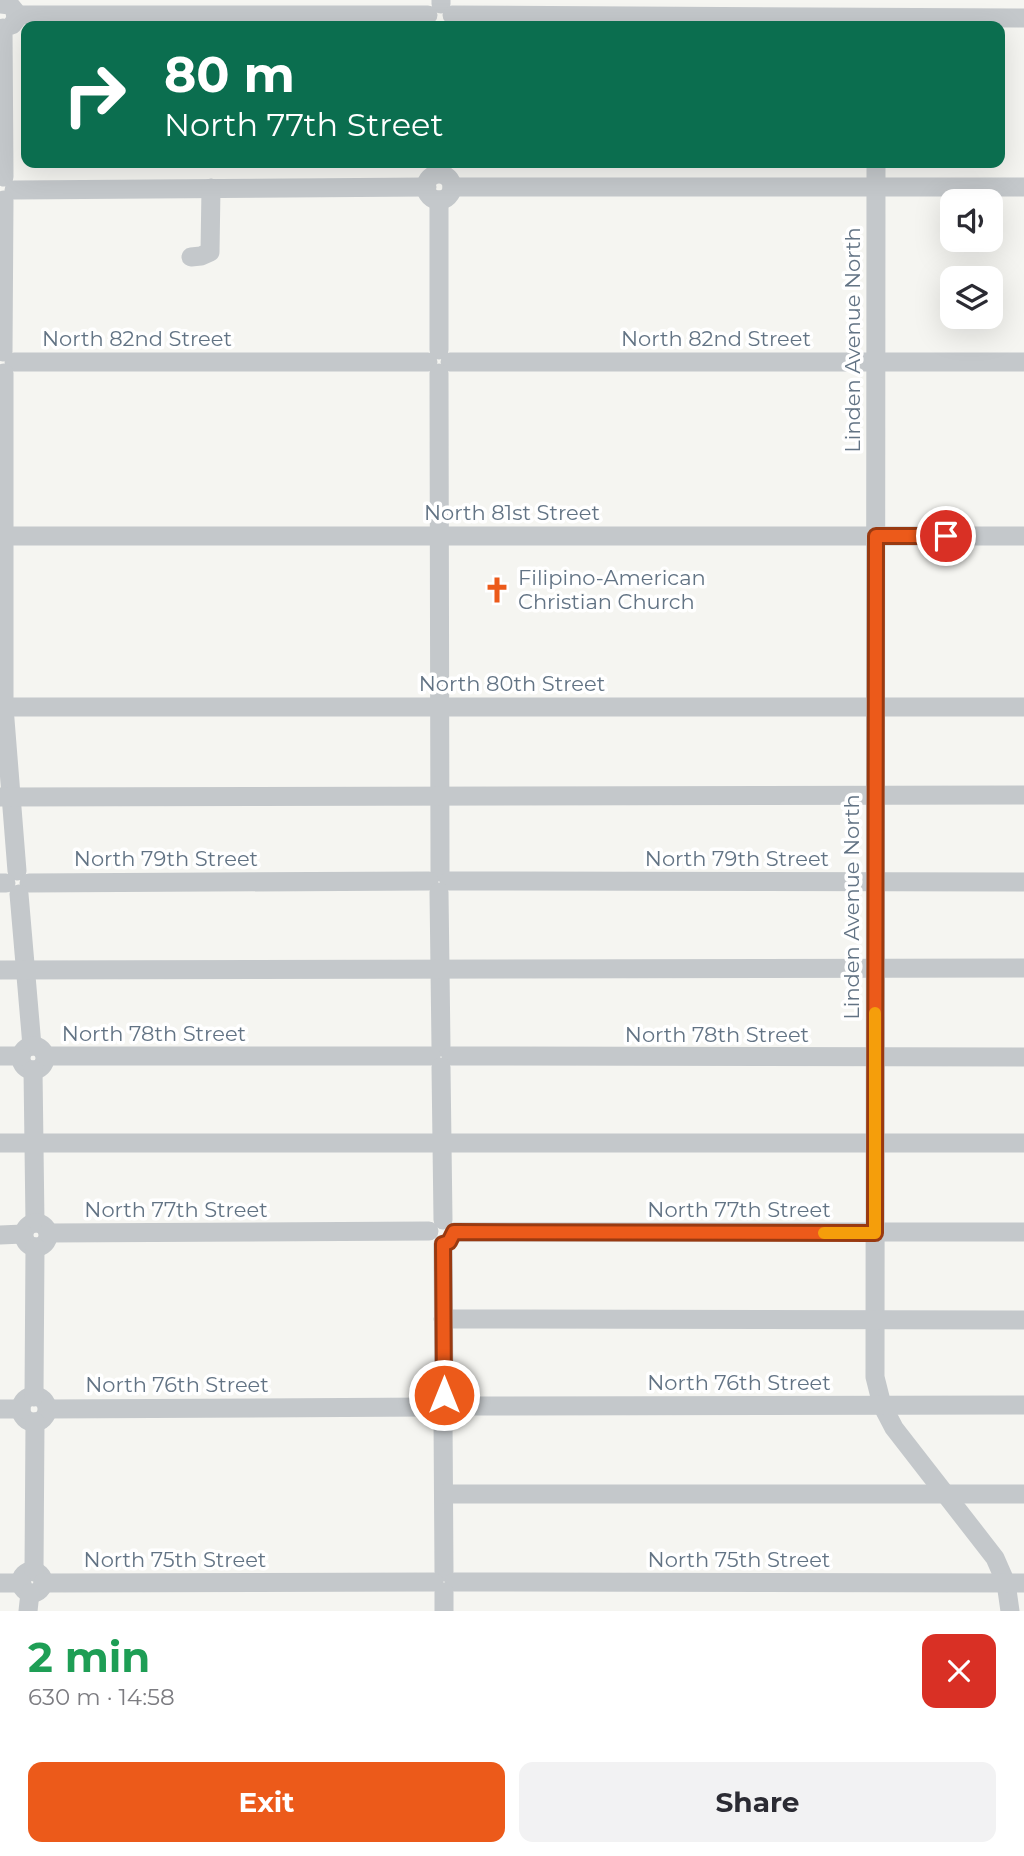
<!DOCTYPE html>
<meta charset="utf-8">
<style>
:root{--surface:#fff;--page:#f2f2f3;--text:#2b2b33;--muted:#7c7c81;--accent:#ec5a1a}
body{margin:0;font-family:Montserrat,sans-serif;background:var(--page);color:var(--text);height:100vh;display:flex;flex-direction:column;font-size:26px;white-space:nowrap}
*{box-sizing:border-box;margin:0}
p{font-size:23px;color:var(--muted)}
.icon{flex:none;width:38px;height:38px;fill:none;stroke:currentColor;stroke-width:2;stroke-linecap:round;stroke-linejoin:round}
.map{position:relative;height:1611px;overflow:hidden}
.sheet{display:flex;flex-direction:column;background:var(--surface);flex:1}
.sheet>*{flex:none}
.hud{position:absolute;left:21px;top:21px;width:984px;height:147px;border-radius:14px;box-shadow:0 7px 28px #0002;background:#0b6e4f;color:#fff;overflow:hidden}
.controls{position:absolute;left:940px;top:189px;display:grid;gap:14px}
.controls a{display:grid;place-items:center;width:63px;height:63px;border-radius:14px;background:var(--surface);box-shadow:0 7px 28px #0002;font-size:35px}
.pin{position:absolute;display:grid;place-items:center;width:60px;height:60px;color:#fff;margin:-30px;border:4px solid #fff;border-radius:50%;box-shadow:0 2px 7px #0007}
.me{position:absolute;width:77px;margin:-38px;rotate:0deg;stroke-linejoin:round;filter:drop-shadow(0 0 5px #0008)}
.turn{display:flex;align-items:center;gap:24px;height:147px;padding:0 28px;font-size:32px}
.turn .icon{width:91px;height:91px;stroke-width:2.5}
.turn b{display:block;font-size:49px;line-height:60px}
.round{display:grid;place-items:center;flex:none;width:74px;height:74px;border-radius:14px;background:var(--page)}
.overview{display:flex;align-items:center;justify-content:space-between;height:119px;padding:0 28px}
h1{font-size:42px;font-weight:700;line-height:52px;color:#1e9e55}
.action{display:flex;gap:14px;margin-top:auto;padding:14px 28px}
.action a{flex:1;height:80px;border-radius:14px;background:var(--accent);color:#fff;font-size:28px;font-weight:700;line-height:80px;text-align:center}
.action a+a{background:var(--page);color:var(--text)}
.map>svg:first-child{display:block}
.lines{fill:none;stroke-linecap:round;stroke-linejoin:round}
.minor{stroke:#c4c8cb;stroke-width:19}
.route-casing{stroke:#993a11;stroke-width:18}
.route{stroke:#ec5a1a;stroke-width:12}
.slow{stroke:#f59e0b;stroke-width:12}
.labels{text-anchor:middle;stroke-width:7;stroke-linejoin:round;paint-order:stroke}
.street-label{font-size:21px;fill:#627384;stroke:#fff}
.poi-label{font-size:21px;fill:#627384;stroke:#fff;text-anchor:start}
</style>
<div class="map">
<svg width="1024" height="1611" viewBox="0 0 1024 1611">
<rect width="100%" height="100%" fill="#f5f5f1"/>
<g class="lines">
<g class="minor">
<polyline points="441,0 441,4"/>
<polyline points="0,4 10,5 15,11 16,20 12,25"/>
<polyline points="16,15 428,15"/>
<polyline points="452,15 1024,18"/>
<polyline points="3,28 4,177"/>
<polyline points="876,163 875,1377 882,1405 894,1428 995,1558 1006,1583 1010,1611"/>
<circle cx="439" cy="187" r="13"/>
<polyline points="452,187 1024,187"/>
<polyline points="14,190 427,187"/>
<polyline points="439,200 439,350"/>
<polyline points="191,257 201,256 210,252 211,188"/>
<polyline points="3,352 4,200"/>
<polyline points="14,362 428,362"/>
<polyline points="450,362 1024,362"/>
<polyline points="4,373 4,707 17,871"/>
<polyline points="439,373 440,872"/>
<polyline points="0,536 1024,536"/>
<polyline points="0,707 1024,707"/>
<polyline points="0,797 1024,795"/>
<polyline points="449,881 1024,882"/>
<polyline points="0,883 6,883"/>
<polyline points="29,883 429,881"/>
<polyline points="439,892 441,1047"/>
<polyline points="19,894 32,1046"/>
<polyline points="0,970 1024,968"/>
<circle cx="33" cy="1058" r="12"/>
<polyline points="0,1056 21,1056"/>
<polyline points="45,1056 431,1056"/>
<polyline points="451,1056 1024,1057"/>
<polyline points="441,1067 443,1220"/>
<polyline points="33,1070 35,1223"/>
<polyline points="0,1143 1024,1143"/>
<circle cx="36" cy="1235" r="12"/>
<polyline points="454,1232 1024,1232"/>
<polyline points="48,1233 429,1231"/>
<polyline points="0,1235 23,1234"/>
<polyline points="443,1244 444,1396"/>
<polyline points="443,1319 1024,1320"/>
<circle cx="34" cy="1409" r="13"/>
<polyline points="34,1397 35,1247"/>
<polyline points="455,1406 1024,1405"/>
<polyline points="0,1409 21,1409"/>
<polyline points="48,1409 433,1407"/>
<polyline points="443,1418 444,1572"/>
<polyline points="444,1494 1024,1494"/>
<circle cx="32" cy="1582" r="11"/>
<polyline points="34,1572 35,1422"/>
<polyline points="454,1582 1024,1583"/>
<polyline points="0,1583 22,1583"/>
<polyline points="43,1583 434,1582"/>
<polyline points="444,1592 444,1611"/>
<polyline points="28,1611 30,1593"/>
</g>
</g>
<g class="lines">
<g class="route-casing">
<polyline id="route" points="444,1395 443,1244 449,1242 454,1232 875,1233 876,536 946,536"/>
</g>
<use href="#route" class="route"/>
<polyline class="slow" points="824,1233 875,1233 875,1013"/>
</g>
<defs>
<g id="church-bare" transform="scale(2.1)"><path d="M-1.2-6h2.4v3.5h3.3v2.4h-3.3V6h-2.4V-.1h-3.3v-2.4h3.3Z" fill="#ec5a1a" stroke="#fff" stroke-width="2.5" paint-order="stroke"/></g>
</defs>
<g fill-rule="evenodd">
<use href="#church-bare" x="497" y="590"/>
</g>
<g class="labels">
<g class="street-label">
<text x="137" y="346">North 82nd Street</text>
<text x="716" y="346">North 82nd Street</text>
<text transform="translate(853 340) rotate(-90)" y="7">Linden Avenue North</text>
<text x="512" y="520">North 81st Street</text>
<text x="512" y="691">North 80th Street</text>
<text x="166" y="866">North 79th Street</text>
<text x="737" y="866">North 79th Street</text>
<text transform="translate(852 907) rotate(-90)" y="7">Linden Avenue North</text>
<text x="154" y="1041">North 78th Street</text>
<text x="717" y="1042">North 78th Street</text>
<text x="176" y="1217">North 77th Street</text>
<text x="739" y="1217">North 77th Street</text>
<text x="739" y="1390">North 76th Street</text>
<text x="177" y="1392">North 76th Street</text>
<text x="175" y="1567">North 75th Street</text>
<text x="739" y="1567">North 75th Street</text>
</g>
<g class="poi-label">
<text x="518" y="585">Filipino-American<tspan x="518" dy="24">Christian Church</tspan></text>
</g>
</g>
</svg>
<div class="controls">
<a><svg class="icon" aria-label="sound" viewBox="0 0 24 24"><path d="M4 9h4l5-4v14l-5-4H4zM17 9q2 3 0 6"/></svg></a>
<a><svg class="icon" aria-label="layers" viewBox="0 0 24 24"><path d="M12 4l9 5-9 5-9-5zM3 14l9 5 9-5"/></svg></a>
</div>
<div class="pin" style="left:946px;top:536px;background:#d93025"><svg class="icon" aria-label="arrive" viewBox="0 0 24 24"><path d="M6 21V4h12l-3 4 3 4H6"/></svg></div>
<svg class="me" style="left:444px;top:1395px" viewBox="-20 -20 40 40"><circle r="17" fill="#ec5a1a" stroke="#fff" stroke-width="3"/><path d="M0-11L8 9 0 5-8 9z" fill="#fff"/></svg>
<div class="hud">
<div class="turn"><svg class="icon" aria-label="right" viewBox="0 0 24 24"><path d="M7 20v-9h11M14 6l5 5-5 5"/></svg><div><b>80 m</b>North 77th Street</div></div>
</div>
</div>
<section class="sheet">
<div class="overview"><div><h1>2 min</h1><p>630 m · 14:58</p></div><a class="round" style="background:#d93025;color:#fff"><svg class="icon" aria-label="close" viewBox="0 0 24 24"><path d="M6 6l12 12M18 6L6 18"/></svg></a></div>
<div class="action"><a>Exit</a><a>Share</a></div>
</section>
